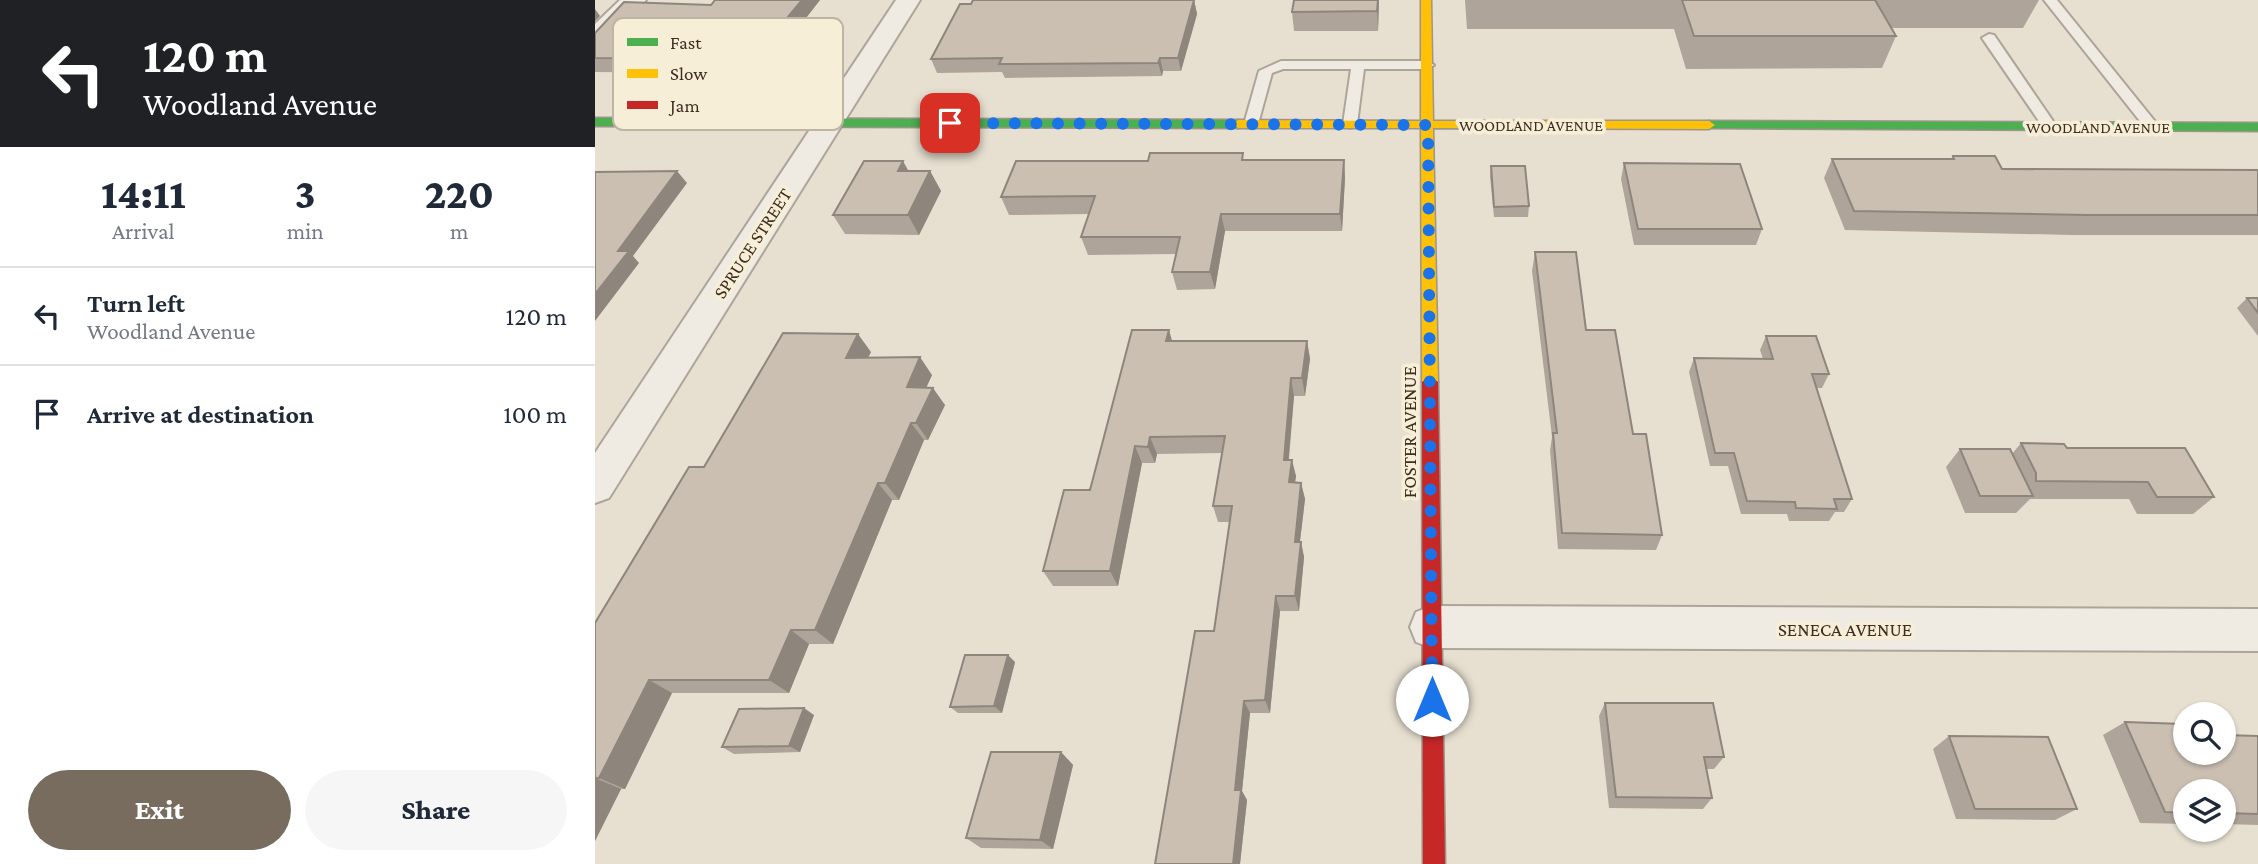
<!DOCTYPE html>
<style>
body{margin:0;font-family:"Crimson Pro",serif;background:#f6f6f7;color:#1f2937;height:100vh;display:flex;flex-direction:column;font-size:26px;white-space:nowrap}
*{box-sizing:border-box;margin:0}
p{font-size:23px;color:#747a83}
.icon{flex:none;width:38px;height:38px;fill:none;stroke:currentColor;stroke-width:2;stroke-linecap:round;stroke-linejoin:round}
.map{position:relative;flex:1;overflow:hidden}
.side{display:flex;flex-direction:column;background:#fff;width:595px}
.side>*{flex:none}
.top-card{background:#202124;color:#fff;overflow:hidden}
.fabs{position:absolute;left:1578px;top:702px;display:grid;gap:14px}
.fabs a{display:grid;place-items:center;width:63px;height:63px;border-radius:50%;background:#fff;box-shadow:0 2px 5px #0004;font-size:35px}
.pin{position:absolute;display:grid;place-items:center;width:60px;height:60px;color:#fff;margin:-30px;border-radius:14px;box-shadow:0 4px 10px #0006}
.me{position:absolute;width:77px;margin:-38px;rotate:0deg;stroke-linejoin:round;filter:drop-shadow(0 0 5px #0008)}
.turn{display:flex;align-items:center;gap:24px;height:147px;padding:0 28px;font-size:32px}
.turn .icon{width:91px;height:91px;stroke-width:2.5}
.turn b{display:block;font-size:49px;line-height:60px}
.eta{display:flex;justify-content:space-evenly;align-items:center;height:119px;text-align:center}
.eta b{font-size:42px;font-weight:800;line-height:49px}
.cta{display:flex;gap:14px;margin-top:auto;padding:14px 28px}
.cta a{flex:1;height:80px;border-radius:42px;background:#786c5e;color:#fff;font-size:28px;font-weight:800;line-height:80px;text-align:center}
.cta a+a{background:#f6f6f7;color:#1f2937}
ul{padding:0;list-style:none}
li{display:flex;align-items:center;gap:21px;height:98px;padding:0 28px;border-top:2px solid #e0e1e3}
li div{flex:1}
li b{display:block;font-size:26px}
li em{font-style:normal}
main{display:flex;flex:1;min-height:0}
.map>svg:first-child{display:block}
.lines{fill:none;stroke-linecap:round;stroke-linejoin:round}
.lane-casing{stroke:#ada599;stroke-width:4}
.street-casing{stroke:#ada599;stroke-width:4}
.fast-casing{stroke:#9c958a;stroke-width:3}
.slow-casing{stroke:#9c958a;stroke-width:3}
.jam-casing{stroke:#9c958a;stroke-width:3}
.lane{fill:#efebe3;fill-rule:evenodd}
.street{fill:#efebe3;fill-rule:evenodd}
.fast{fill:#4caf50;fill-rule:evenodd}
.slow{fill:#ffc107;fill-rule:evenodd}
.jam{fill:#c62828;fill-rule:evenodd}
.wall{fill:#afa499}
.shaded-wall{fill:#8e867d}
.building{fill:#cbbfb2;stroke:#8e867d;stroke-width:2}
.route{stroke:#1a73e8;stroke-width:12;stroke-dasharray:0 21.6}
.labels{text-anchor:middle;stroke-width:7;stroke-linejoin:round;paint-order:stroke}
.far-street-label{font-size:16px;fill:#3d2e20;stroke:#f7eed8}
.street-label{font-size:19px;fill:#3d2e20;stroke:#f7eed8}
.key{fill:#f7eed8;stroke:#bfb4a1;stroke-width:2}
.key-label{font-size:19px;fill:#3d2e20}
</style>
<main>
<section class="side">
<div class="top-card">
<div class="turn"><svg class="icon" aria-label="left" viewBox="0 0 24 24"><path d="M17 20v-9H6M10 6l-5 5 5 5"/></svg><div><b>120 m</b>Woodland Avenue</div></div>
</div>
<div class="eta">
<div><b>14:11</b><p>Arrival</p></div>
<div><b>3</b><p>min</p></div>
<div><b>220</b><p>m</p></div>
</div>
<ul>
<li><svg class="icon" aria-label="left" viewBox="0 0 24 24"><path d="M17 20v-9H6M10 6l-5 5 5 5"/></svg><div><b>Turn left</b><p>Woodland Avenue</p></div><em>120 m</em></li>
<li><svg class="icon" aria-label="arrive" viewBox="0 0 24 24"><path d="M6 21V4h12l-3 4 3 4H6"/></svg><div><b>Arrive at destination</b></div><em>100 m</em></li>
</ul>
<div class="cta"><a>Exit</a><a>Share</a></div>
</section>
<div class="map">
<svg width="1663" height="864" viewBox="0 0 1663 864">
<rect width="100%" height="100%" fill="#e7e0d1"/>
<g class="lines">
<defs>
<g id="lane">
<path d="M 1449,0 L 1462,0 L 1562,124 L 1564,127 L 1562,130 L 1552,130 Z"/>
<path d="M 1394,34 L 1399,35 L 1462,127 L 1460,130 L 1455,131 L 1448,127 L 1387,38 Z"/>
<path d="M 686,61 L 832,61 L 839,65 L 832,69 L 769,69 L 762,124 L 755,128 L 748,124 L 756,69 L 688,69 L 677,73 L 663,124 L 656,128 L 651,127 L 649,124 L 664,71 Z"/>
</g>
<g id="street">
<path d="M 25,0 L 51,0 L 9,45 L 0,47 L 0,24 Z"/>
<path d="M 301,0 L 325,0 L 14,498 L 0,503 L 0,453 Z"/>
<path d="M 837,606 L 1663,609 L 1663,651 L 837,648 L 821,642 L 815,627 L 821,612 Z"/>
</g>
<g id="fast">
<path d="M 0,118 L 643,120 L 649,124 L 643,128 L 0,126 Z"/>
<path d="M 1114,121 L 1663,123 L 1663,131 L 1110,128 L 1110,122 Z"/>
</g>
<path id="slow" d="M 826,0 L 836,0 L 838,121 L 1114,121 L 1120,125 L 1114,129 L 838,128 L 843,382 L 835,388 L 827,382 L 826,128 L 643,128 L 637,124 L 643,120 L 826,121 Z"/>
<path id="jam" d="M 835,376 L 843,382 L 850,864 L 828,864 L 827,382 Z"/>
</defs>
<!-- lane casing -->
<use href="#lane" class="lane-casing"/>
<!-- street casing -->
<use href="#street" class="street-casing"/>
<!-- fast casing -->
<use href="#fast" class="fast-casing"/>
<!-- slow casing -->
<use href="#slow" class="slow-casing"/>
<!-- jam casing -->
<use href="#jam" class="jam-casing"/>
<!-- lane -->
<use href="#lane" class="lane"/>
<!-- street -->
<use href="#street" class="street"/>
<!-- fast -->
<use href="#fast" class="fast"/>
<!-- slow -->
<use href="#slow" class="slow"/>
<!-- jam -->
<use href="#jam" class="jam"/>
</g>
<!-- wall -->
<g class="wall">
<path d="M 120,0 L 225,0 L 211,18 L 220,32 L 190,74 L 0,72 L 0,33 L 116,5 Z"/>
<path d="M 599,0 L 602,14 L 586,71 L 568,71 L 567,76 L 410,78 L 407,72 L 342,73 L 336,59 Z"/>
<path d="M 699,0 L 784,0 L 783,31 L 699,31 L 697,12 Z"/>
<path d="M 870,0 L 1444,0 L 1428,28 L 1297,28 L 1301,36 L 1287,68 L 1091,69 L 1079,29 L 872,29 Z"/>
<path d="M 1358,156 L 1407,169 L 1663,170 L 1663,235 L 1478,235 L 1250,230 L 1229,178 L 1237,159 L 1356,159 Z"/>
<path d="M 649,160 L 749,160 L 750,178 L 747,231 L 630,231 L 620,289 L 582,290 L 577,272 L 581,254 L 493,255 L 486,237 L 494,214 L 414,215 L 406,197 Z"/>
<path d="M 1029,163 L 1167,229 L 1161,245 L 1039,245 L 1026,179 Z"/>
<path d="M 896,166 L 934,206 L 933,217 L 899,217 L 895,176 Z"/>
<path d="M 314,171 L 335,171 L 346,191 L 324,235 L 250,234 L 238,215 Z"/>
<path d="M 940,252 L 991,330 L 1038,434 L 1067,535 L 1061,550 L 963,549 L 955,450 L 957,437 L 937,271 Z"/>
<path d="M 1652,298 L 1663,298 L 1663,336 L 1642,308 Z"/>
<path d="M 1171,336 L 1234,374 L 1227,388 L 1221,388 L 1257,499 L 1249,512 L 1240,512 L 1234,521 L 1194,521 L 1192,514 L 1146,514 L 1133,466 L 1115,466 L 1094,372 L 1099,358 L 1168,359 L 1165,350 Z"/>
<path d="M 577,341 L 712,341 L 715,359 L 710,396 L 699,396 L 694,460 L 701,476 L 700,482 L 706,483 L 710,499 L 705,542 L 706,542 L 709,557 L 704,611 L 685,611 L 675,713 L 655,713 L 647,791 L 652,800 L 645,864 L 560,864 L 619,631 L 635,522 L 623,522 L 618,506 L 627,453 L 562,454 L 560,463 L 547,463 L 523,586 L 458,586 L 448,571 Z"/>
<path d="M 276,352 L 273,358 L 337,375 L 331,387 L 350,405 L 333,440 L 329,440 L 304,500 L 297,500 L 238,644 L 214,644 L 194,693 L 77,693 L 30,789 L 26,789 L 0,841 L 0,623 L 109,467 Z"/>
<path d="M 1426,443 L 1472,448 L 1619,497 L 1598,514 L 1542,514 L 1534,499 L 1435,499 L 1421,513 L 1370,513 L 1351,467 L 1365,449 L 1417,454 Z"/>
<path d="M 420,662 L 407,713 L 363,713 L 355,707 Z"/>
<path d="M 1010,703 L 1129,757 L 1119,769 L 1112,769 L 1117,798 L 1108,809 L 1014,808 L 1004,716 Z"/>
<path d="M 219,715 L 205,752 L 139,754 L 127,747 Z"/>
<path d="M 1530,722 L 1591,752 L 1663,736 L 1663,825 L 1629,824 L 1629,791 L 1591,791 L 1591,824 L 1545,823 L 1508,735 Z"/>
<path d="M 1354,736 L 1482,809 L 1460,820 L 1361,819 L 1338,749 Z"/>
<path d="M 466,752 L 478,765 L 458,849 L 386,848 L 371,838 Z"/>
</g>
<!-- shaded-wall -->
<g class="shaded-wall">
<path d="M 207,0 L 225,0 L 200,32 L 192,18 Z"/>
<path d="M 599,0 L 602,14 L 586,71 L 583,58 Z"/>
<path d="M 783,0 L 784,0 L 783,31 L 782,11 Z"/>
<path d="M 0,9 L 5,16 L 0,21 Z"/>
<path d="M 213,18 L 220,32 L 190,74 L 181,59 Z"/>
<path d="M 565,58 L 568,71 L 567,76 L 563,63 Z"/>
<path d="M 749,160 L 750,178 L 747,231 L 745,214 Z"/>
<path d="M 308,161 L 319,181 L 303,171 Z"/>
<path d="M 82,171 L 92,183 L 38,256 L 44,263 L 0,321 L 0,294 L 23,251 Z"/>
<path d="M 335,171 L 346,191 L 324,235 L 313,215 Z"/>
<path d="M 626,214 L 630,231 L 620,289 L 615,272 Z"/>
<path d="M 574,330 L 579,348 L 571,341 Z"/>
<path d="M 263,334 L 276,352 L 264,375 L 251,358 Z"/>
<path d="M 712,341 L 715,359 L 710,396 L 707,378 Z"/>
<path d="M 325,357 L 337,375 L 324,404 L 312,387 Z"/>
<path d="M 696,378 L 699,396 L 692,476 L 689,460 Z"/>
<path d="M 338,388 L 350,405 L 333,440 L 321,423 Z"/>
<path d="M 316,423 L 329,440 L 304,500 L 290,483 Z"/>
<path d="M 555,437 L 562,454 L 560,463 L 553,447 Z"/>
<path d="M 540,446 L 547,463 L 523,586 L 515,571 Z"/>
<path d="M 697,460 L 701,476 L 698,498 L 694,482 Z"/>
<path d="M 283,483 L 297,500 L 238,644 L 220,630 Z"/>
<path d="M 706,483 L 710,499 L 703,557 L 700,542 Z"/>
<path d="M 706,542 L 709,557 L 704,611 L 700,596 Z"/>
<path d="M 681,596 L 685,611 L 675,713 L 670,700 Z"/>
<path d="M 196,630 L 214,644 L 194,693 L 174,680 Z"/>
<path d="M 413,655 L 420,662 L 407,713 L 399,706 Z"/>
<path d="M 54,680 L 77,693 L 30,789 L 4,778 Z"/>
<path d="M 649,701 L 655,713 L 647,791 L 652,800 L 645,864 L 638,864 L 640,790 Z"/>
<path d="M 209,708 L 219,715 L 205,752 L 194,746 Z"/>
<path d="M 466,752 L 478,765 L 458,849 L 445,840 Z"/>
<path d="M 0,778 L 26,789 L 0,841 Z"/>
</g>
<!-- building -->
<g class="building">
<path d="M 120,0 L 207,0 L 192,18 L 213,18 L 181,59 L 0,58 L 0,33 L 29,2 L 116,5 Z"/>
<path d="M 378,0 L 599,0 L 583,58 L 565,58 L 563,63 L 404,64 L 407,58 L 336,59 L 365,4 L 376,4 Z"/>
<path d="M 699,0 L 783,0 L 782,11 L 697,12 Z"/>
<path d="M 1087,0 L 1280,0 L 1301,36 L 1099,36 Z"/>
<path d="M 555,153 L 648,153 L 647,160 L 749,160 L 745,214 L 626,214 L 615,272 L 577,272 L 585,237 L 486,237 L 500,196 L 406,197 L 421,161 L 553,161 Z"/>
<path d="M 1358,156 L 1400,156 L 1407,169 L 1663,170 L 1663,215 L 1492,215 L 1259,211 L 1237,159 L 1359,159 Z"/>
<path d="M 269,161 L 308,161 L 303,171 L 335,171 L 313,215 L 238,215 Z"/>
<path d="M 1029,163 L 1145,164 L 1167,229 L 1043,229 Z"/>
<path d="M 896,166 L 930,166 L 934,206 L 899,207 Z"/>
<path d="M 82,171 L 23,251 L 34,251 L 0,294 L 0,172 Z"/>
<path d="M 940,252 L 981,252 L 991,330 L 1020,330 L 1038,434 L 1051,434 L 1067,535 L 967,533 L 958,433 L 962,433 Z"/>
<path d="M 1652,298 L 1663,298 L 1663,313 Z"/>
<path d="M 537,330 L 574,330 L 571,341 L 712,341 L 707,378 L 696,378 L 689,460 L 697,460 L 694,482 L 706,483 L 700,542 L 706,542 L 700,596 L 681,596 L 670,700 L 649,701 L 640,790 L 646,790 L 638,864 L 560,864 L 600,631 L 619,631 L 637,506 L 618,506 L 630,436 L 555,437 L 553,447 L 540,446 L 515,571 L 448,571 L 469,490 L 495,490 Z"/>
<path d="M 188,333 L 263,334 L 251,358 L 325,357 L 312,387 L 338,388 L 321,423 L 316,423 L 290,483 L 283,483 L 220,630 L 196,630 L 174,680 L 54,680 L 4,778 L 0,778 L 0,623 L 94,467 L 109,467 Z"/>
<path d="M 1171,336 L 1221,336 L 1234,374 L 1217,374 L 1257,499 L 1239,499 L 1242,509 L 1201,508 L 1200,502 L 1152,501 L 1139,453 L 1120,453 L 1099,358 L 1178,359 Z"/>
<path d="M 1426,443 L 1469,444 L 1472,448 L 1590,448 L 1619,497 L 1562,497 L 1553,482 L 1441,481 L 1441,473 Z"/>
<path d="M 1365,449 L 1415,449 L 1438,496 L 1385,496 Z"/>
<path d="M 370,655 L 413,655 L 399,706 L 355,707 Z"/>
<path d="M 1010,703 L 1118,703 L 1129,757 L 1109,757 L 1117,798 L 1021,797 Z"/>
<path d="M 209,708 L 194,746 L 127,747 L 144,709 Z"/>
<path d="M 1530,722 L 1588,724 L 1591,730 L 1591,752 L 1629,752 L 1629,735 L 1663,736 L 1663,814 L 1629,813 L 1629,791 L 1591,791 L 1591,813 L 1570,812 Z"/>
<path d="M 1354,736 L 1453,737 L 1482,809 L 1380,809 Z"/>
<path d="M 396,752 L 466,752 L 445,840 L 371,838 Z"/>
</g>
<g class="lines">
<!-- route -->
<path class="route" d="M 355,123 L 833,125 L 837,700"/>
</g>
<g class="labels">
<!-- far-street labels -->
<g class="far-street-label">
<text x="936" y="131">WOODLAND AVENUE</text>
<text x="1503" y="133">WOODLAND AVENUE</text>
</g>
<!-- street labels -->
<g class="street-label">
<text transform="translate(157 243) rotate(-57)" y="7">SPRUCE STREET</text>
<text transform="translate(814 432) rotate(-90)" y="7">FOSTER AVENUE</text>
<text x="1250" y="636">SENECA AVENUE</text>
</g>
</g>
<!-- legend -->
<rect x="18" y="18" width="230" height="112" rx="10" class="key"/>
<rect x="32" y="38" width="31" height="8" fill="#4caf50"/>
<rect x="32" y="69" width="31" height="9" fill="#ffc107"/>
<rect x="32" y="101" width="31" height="8" fill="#c62828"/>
<g class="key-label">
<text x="75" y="49">Fast</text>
<text x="75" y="80">Slow</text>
<text x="75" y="112">Jam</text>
</g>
</svg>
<div class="fabs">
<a><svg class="icon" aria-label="search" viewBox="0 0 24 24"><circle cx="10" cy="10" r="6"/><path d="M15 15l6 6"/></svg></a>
<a><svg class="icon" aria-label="layers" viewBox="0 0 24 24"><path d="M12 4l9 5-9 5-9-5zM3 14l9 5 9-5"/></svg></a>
</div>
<div class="pin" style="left:355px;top:123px;background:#d93025"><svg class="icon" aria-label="arrive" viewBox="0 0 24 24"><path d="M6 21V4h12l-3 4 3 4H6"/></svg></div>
<svg class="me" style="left:837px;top:700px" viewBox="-20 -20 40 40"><circle r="19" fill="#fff"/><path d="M0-13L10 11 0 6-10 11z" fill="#1a73e8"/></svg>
</div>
</main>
